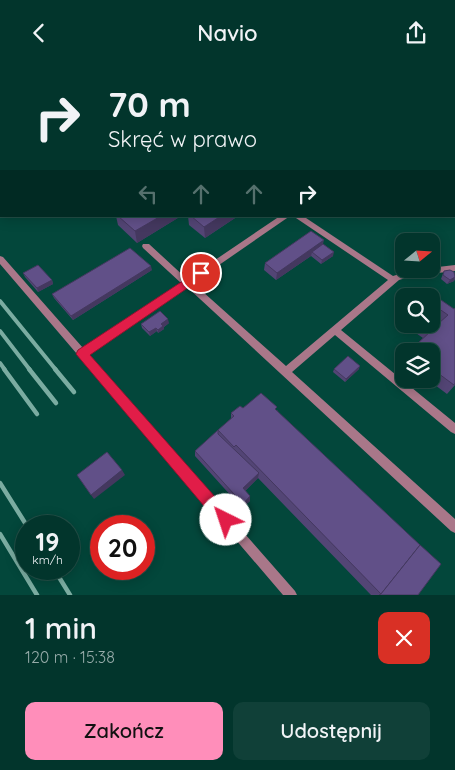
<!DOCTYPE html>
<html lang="pl">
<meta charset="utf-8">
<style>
body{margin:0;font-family:Quicksand,sans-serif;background:#104038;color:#f1f3f6;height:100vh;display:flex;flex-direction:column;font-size:19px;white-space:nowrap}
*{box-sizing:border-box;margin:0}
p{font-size:16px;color:#96aba9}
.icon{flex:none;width:28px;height:28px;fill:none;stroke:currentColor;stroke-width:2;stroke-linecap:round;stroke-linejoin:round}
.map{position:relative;height:530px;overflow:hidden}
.side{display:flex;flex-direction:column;background:#02352c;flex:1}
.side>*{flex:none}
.banner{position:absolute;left:0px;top:0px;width:455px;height:152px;box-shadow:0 2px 12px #0003,0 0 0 1px #235048;background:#02352c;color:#f1f3f6;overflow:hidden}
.needle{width:32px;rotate:72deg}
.controls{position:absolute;left:395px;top:168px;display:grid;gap:10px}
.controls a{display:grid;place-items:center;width:45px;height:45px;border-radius:10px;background:#02352c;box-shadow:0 2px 12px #0003,0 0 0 1px #235048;font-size:25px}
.speed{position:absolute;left:15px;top:450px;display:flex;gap:10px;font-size:25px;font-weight:700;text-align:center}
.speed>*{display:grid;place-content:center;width:65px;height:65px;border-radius:50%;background:#02352c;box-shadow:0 2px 12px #0003,0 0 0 1px #235048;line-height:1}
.speed small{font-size:12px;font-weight:400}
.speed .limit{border:8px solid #d22;background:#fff;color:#111}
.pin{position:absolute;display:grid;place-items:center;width:42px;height:42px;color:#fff;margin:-21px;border:2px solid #fff;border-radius:50%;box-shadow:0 1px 5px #0007}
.me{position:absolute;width:55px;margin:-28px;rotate:319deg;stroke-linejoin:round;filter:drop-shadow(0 0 4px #0008)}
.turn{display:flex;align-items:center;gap:18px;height:105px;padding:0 25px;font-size:22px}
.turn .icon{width:65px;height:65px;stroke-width:2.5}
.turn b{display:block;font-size:35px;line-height:42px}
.lanes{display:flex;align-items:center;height:48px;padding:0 25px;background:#0003;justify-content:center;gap:25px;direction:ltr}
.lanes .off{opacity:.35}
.round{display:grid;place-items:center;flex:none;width:52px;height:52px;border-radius:10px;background:#104038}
.headline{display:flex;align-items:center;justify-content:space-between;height:85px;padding:0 25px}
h1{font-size:30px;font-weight:600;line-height:38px}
.action{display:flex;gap:10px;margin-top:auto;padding:10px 25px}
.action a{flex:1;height:58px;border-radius:10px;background:#ff8eba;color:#111;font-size:20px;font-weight:600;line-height:58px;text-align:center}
.action a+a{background:#104038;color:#f1f3f6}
header{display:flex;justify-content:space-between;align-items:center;height:65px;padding:0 25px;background:#02352c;font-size:22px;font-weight:600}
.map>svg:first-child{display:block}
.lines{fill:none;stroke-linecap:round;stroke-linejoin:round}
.service{fill:#a97789;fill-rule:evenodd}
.rail-far2{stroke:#7baca1;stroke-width:2.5}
.rail-far1{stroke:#7baca1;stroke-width:4}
.rail{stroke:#7baca1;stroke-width:4.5}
.wall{fill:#534575}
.shaded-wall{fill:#44385f}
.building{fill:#615088;stroke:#44385f}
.route{fill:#e11d48;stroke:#92132f}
</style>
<header><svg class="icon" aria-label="back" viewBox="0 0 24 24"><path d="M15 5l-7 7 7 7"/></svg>Navio<svg class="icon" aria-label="share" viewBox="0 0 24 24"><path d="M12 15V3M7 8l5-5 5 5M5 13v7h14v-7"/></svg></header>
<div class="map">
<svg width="455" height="530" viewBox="0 0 455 530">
<rect width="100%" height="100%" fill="#03473b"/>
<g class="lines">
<!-- service -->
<g class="service">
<path d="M 215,0 L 222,0 L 223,1 L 216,1 Z"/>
<path d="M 379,0 L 386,0 L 387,1 L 380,1 Z"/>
<rect x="454" y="33" width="1" height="4"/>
<rect x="454" y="67" width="1" height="5"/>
<rect x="454" y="104" width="1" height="5"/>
<path d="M 280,151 L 290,151 L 193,218 L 286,301 L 388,215 L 293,151 L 303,151 L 393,211 L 412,205 L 455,200 L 455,206 L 412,211 L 399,215 L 341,265 L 455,358 L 455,369 L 451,367 L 335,270 L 292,307 L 455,454 L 455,468 L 451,466 L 187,222 L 88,290 L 295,526 L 297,530 L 283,530 L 0,199 L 0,191 L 3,192 L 83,283 L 181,218 L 143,183 L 142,181 L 143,179 L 149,179 L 187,214 Z"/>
</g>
<!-- rail-far2 -->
<g class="rail-far2">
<path d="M 267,0 L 269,1"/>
<path d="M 280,0 L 282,1"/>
</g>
<!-- rail-far1 -->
<g class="rail-far1">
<path d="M 0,236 L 56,305"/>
<path d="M 0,266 L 30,305"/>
<path d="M 0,298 L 5,305"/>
</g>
<!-- rail -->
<g class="rail">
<path d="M 4,304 L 37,349"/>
<path d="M 29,304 L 56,338"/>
<path d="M 55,304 L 74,327"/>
<path d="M 0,418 L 27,461"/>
<path d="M 0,469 L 37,530"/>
<path d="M 54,504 L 70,530"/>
</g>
</g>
<!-- wall -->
<g class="wall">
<path d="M 87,0 L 115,0 L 112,1 L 88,1 Z"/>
<path d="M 116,151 L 181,151 L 137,178 L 118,160 Z"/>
<path d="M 188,151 L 238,151 L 205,173 L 189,160 Z"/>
<path d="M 323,179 L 333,191 L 321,199 L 311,191 L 276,215 L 264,205 L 265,198 Z"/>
<path d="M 152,205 L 73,255 L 54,233 L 52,229 Z"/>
<path d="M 444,206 L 455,209 L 455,214 L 454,216 L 447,219 L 441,214 Z"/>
<path d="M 23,208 L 52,215 L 53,219 L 38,227 L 25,212 Z"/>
<path d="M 435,241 L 454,244 L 455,243 L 455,320 L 447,329 L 427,314 L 431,314 L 431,286 L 412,286 L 416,280 L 423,273 L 413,266 L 417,259 L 431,259 L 431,247 Z"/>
<path d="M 169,258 L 164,262 L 164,264 L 158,268 L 157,266 L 150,271 L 142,263 L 141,259 Z"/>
<path d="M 334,304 L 359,304 L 345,317 L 333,307 Z"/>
<path d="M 243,343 L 277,345 L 418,530 L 371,530 L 258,413 L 245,426 L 250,431 L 250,436 L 242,443 L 195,391 L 195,386 L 231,354 L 231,348 Z"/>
</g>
<!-- shaded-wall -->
<g class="shaded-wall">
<path d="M 94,0 L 115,0 L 112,1 L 95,1 Z"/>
<path d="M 161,151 L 181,151 L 137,178 L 135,166 Z"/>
<path d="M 221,151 L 238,151 L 205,173 L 204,162 Z"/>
<path d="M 324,175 L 322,183 L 312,187 L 311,191 L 276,215 L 277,208 Z"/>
<path d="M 334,187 L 333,191 L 321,199 L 322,195 Z"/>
<path d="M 151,201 L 152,205 L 73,255 L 71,251 Z"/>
<path d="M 455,212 L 454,216 L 447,219 L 450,215 Z"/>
<path d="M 52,215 L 53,219 L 38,227 L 37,223 Z"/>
<path d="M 168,254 L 169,258 L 164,262 L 164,264 L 158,268 L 158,265 L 161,259 Z"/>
<path d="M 156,263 L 157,266 L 150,271 L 149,267 Z"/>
<path d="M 360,301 L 359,304 L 345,317 L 346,314 Z"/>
<path d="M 122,405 L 125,410 L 94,434 L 91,430 Z"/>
<path d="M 259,408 L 258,413 L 243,428 L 243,423 Z"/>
<path d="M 250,431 L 250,436 L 242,443 L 243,439 Z"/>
</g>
<!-- building -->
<g class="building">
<path d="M 119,0 L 163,0 L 160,1 L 116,1 Z"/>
<path d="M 163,0 L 218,0 L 220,1 L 160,1 Z"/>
<path d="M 118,151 L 161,151 L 135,166 Z"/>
<path d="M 191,151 L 221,151 L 204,162 Z"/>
<path d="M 311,166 L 324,175 L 277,208 L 265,198 Z"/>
<path d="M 323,179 L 334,187 L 322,195 L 312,187 Z"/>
<path d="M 130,183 L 151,201 L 71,251 L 52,229 Z"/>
<path d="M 38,200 L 52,215 L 37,223 L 23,208 Z"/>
<path d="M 450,205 L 454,207 L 455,212 L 450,215 L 443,210 L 444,206 Z"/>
<path d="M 441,235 L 454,244 L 455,243 L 455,318 L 454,320 L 431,303 L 431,286 L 424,286 L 416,280 L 432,265 L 423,259 L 431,259 L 431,253 L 439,258 L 448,250 L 435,241 Z"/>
<path d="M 160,246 L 168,254 L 161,259 L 163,261 L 158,265 L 156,263 L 149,267 L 141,259 Z"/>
<path d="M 348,291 L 360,301 L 346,314 L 334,304 Z"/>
<path d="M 261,328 L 277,342 L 275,344 L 420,480 L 381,529 L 236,380 L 234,382 L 218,365 L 234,351 L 231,348 L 240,341 L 243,343 Z"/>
<path d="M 218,365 L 218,369 L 259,408 L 243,423 L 250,431 L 243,439 L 195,386 Z"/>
<path d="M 107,387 L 122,405 L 91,430 L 77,410 Z"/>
<path d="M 419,479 L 441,499 L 418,530 L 379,530 L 381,529 L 420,480 Z"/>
</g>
<!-- route -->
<path class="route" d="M 201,204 L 206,208 L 205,211 L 90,290 L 231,450 L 233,455 L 231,460 L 226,462 L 220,460 L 76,289 L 78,285 Z"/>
</svg>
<div class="controls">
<a><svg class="needle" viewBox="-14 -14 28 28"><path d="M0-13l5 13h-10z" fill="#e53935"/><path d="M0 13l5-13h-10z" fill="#96aba9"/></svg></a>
<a><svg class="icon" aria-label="search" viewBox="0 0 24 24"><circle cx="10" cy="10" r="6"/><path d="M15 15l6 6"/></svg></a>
<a><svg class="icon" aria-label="layers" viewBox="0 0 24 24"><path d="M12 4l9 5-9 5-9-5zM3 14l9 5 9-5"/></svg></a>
</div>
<div class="speed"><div>19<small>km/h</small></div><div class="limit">20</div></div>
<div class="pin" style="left:201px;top:208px;background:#d93025"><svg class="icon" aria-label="arrive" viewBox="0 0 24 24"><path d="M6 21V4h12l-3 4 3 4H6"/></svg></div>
<svg class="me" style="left:226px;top:455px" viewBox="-20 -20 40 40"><circle r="19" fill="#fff"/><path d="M0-13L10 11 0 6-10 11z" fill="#e11d48"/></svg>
<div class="banner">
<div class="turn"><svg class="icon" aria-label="right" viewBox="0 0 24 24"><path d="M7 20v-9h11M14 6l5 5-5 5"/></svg><div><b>70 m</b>Skręć w prawo</div></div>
<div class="lanes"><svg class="icon off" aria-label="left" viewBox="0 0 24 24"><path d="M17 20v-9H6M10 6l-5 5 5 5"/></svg><svg class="icon off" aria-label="ahead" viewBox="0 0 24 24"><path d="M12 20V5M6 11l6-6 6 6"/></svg><svg class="icon off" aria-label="ahead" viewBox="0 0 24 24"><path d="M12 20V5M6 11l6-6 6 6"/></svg><svg class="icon" aria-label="right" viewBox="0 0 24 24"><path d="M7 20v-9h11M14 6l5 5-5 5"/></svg></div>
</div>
</div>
<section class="side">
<div class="headline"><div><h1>1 min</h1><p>120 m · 15:38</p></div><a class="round" style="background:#d93025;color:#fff"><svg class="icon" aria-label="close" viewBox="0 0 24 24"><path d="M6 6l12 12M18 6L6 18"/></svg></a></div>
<div class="action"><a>Zakończ</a><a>Udostępnij</a></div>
</section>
